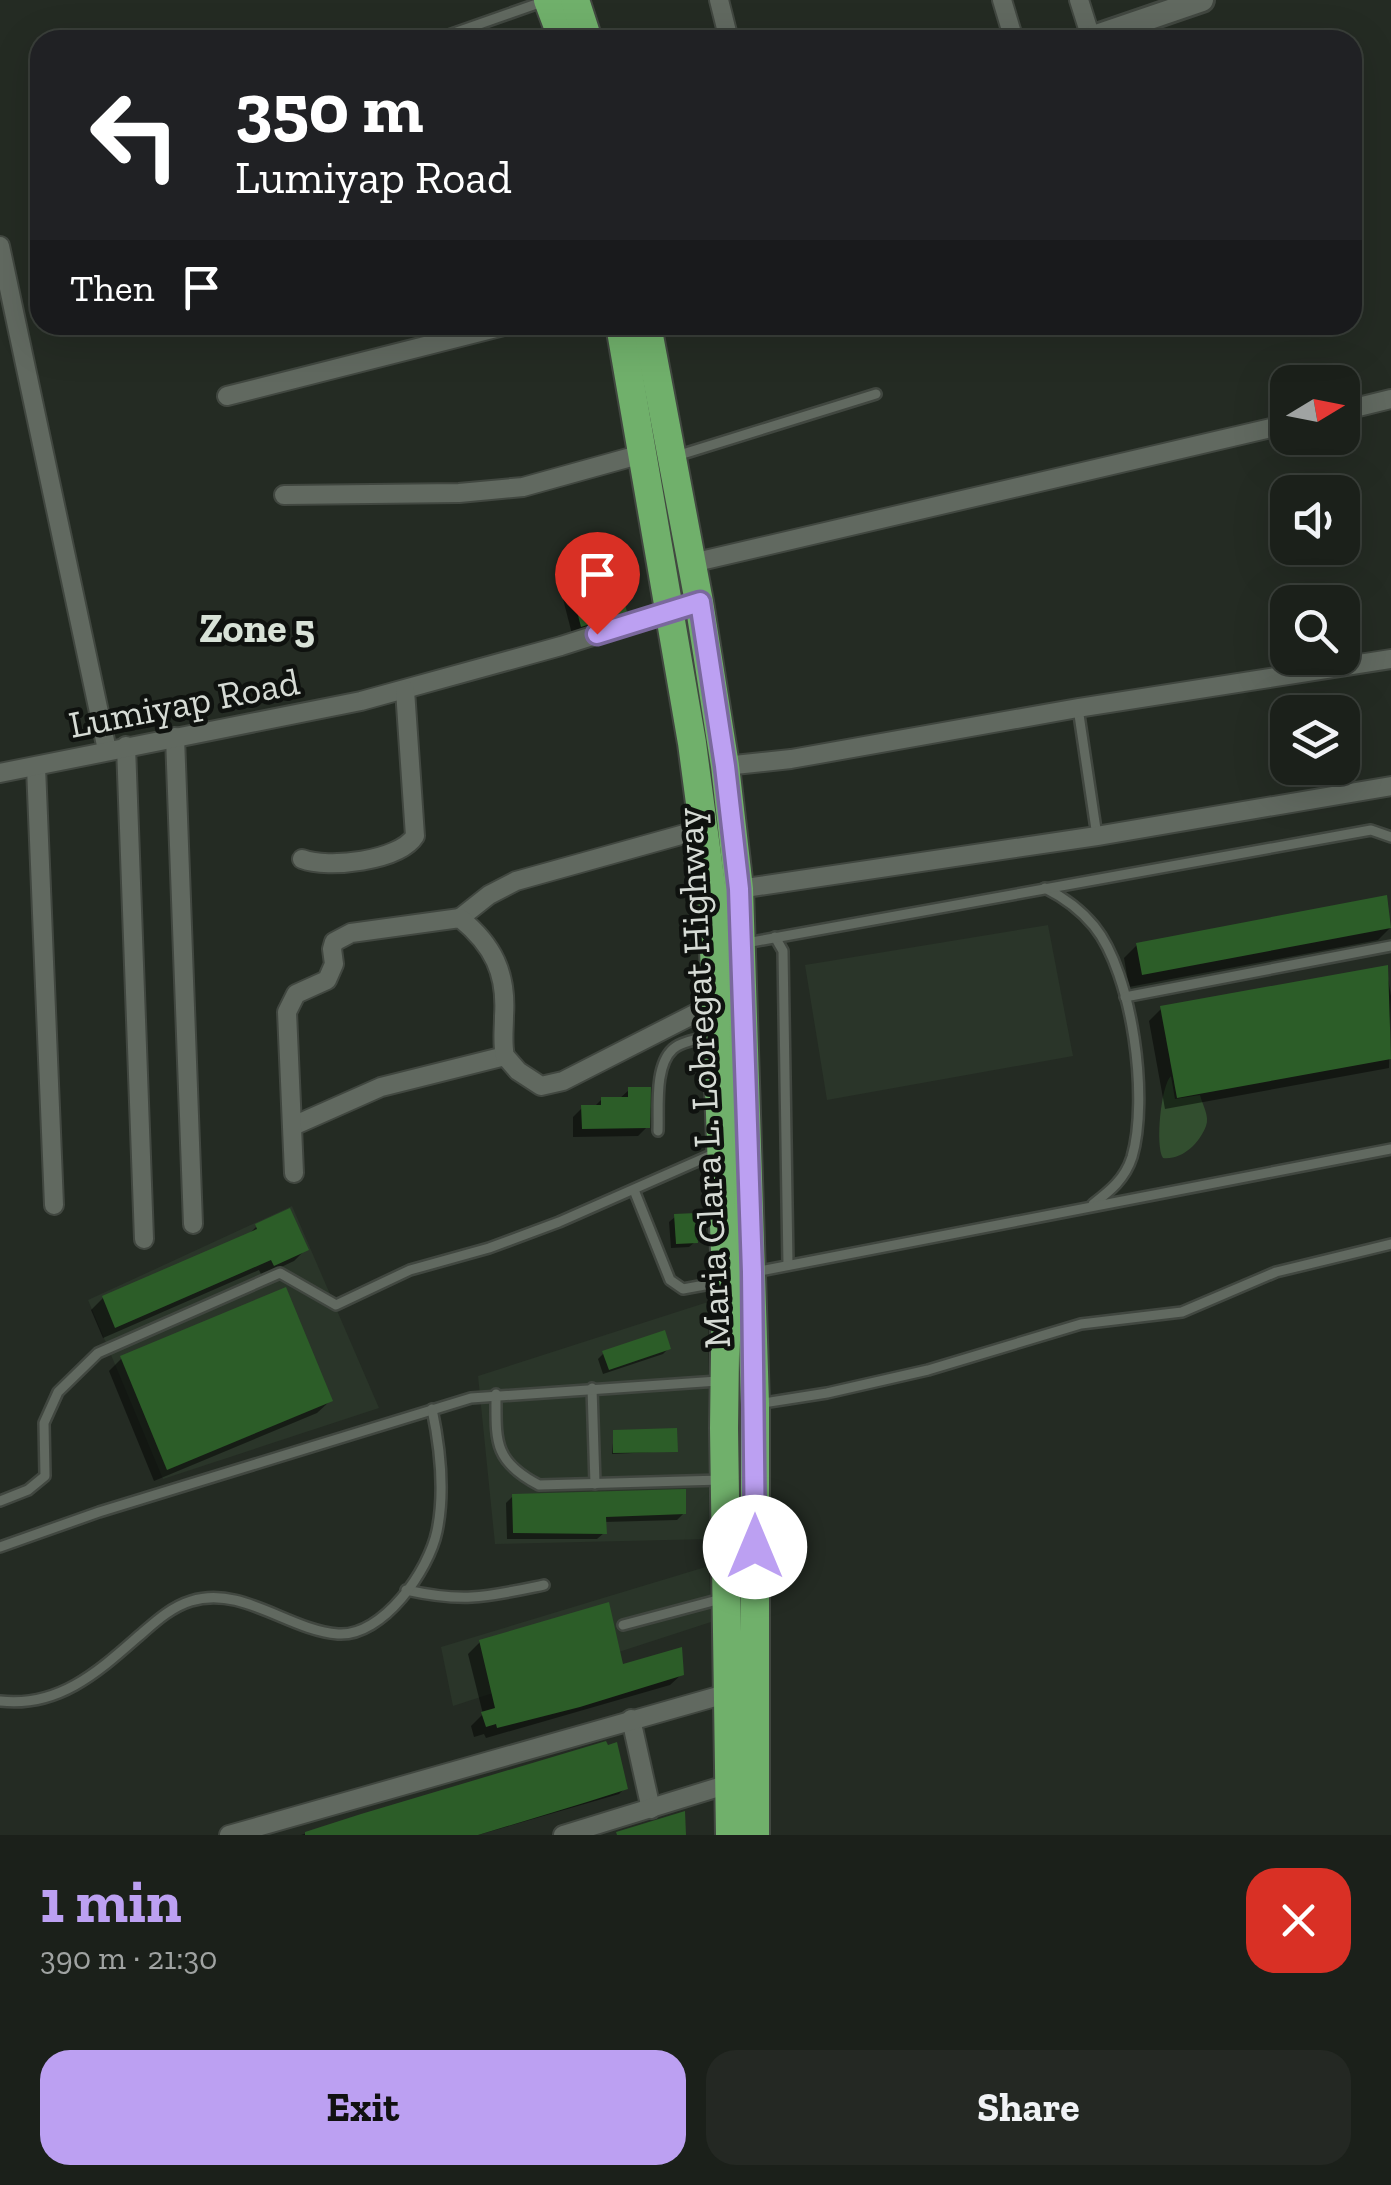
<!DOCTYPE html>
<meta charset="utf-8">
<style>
body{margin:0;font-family:"Zilla Slab",serif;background:#242823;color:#f1f3f6;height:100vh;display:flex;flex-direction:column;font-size:38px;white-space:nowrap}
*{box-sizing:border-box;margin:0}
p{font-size:32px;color:#a0a3a2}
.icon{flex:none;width:55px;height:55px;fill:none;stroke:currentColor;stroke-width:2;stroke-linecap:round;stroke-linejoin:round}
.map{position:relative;height:1835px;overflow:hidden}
.side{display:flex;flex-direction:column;background:#1b201a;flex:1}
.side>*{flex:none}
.hud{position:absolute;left:30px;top:30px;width:1332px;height:305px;border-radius:30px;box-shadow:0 10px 40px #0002,0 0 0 2px #393e39;background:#202124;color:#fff;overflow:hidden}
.needle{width:65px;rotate:80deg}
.controls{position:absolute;left:1270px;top:365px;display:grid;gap:20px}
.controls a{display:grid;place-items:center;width:90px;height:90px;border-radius:20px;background:#1b201a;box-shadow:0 10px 40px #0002,0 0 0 2px #393e39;font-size:50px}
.pin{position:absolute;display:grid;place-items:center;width:85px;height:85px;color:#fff;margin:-102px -42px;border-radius:50% 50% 50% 0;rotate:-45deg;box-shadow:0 0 10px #0007}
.pin .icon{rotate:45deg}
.me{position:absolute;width:110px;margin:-55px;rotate:0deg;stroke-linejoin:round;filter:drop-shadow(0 0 8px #0008)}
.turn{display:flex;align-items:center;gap:35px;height:210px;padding:0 40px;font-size:45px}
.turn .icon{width:130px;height:130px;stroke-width:2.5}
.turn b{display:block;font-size:70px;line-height:85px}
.then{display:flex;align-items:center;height:95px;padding:0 40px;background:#0003;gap:20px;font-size:38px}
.round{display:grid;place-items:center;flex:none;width:105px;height:105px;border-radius:30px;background:#242823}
.summary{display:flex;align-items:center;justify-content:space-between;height:170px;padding:0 40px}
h1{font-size:60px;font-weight:700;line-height:75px;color:#bca0f2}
.action{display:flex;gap:20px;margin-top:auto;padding:20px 40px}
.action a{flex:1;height:115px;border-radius:30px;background:#bca0f2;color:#111;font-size:40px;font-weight:700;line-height:115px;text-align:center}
.action a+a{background:#242823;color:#f1f3f6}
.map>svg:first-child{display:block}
.built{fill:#2a3529}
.green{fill:#324e2f}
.shadow{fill:#0007}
.building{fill:#2c5d28}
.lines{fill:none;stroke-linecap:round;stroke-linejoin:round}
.service-casing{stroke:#414740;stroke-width:14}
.minor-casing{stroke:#414740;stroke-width:22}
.tertiary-casing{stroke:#414740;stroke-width:28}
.trunk-casing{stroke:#414740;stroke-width:32}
.service{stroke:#616960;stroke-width:9}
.minor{stroke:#616960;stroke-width:18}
.tertiary{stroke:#616960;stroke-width:22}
.trunk{stroke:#70b06b;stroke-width:28}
.route-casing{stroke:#7a689d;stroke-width:25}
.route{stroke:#bca0f2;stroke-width:18}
.labels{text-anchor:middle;stroke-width:9;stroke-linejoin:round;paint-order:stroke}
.street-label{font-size:38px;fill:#d6dbd5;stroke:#0f120f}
.neighbourhood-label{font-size:40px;font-weight:bold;fill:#d8e2d7;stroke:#0f120f}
</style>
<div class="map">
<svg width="1391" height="1835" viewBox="0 0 1391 1835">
<rect width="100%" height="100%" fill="#242b23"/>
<!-- built -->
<g class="built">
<path d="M 1048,925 L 1073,1056 L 827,1100 L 805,965 Z"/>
<path d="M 292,1206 L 379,1408 L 163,1479 L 88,1300 Z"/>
<path d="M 708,1302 L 709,1539 L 495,1544 L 478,1376 Z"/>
<path d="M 709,1566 L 711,1622 L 453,1706 L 441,1647 Z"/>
</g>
<!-- green -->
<path class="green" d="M 1171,1076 L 1175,1099 L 1200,1095 C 1202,1104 1210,1116 1206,1126 C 1199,1144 1182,1160 1163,1158 C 1155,1146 1161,1085 1171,1076 Z"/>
<!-- shadow -->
<g class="shadow">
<path d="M 571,585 L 624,611 L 615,620 L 572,634 L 562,595 Z"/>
<path d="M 1391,927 L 1378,940 L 1129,987 L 1124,958 L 1137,945 Z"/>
<path d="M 1386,968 L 1391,996 L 1389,1068 L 1165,1109 L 1149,1021 L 1162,1008 Z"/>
<path d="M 629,1090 L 647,1127 L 638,1136 L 573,1137 L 573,1117 L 582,1108 L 594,1107 L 602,1099 L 619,1099 Z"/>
<path d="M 675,1217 L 695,1242 L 689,1247 L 671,1248 L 669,1222 Z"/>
<path d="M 257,1226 L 306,1249 L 294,1261 L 262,1276 L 259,1270 L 103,1338 L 91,1310 L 103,1298 L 247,1236 Z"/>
<path d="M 669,1348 L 663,1354 L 603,1374 L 598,1359 L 604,1353 Z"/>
<path d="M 122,1358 L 330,1401 L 317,1413 L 154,1481 L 109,1371 Z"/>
<path d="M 614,1432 L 675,1451 L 612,1454 Z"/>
<path d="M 513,1496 L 684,1513 L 677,1520 L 604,1522 L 604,1533 L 597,1539 L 507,1539 L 506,1503 Z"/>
<path d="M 480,1642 L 682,1674 L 670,1685 L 486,1738 L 484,1734 L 474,1737 L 471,1726 L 483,1714 L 468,1654 Z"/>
<path d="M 566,1755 L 625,1788 L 619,1794 L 478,1835 L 301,1835 Z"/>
</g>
<!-- building -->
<g class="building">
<path d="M 617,571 L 627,612 L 581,627 L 570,583 Z"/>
<path d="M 1387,895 L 1391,928 L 1142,975 L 1136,943 Z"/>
<path d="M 1388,965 L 1391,1059 L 1177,1098 L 1160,1006 Z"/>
<path d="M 628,1087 L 651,1087 L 650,1128 L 582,1129 L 581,1105 L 601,1105 L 601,1097 L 628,1097 Z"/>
<path d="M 290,1208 L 309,1250 L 274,1266 L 271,1260 L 115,1328 L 102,1296 L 257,1229 L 255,1224 Z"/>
<path d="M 696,1213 L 698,1243 L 676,1244 L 674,1214 Z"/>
<path d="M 286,1287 L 333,1401 L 167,1470 L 120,1356 Z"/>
<path d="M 665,1330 L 671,1349 L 609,1370 L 602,1351 Z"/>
<path d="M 677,1428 L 678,1452 L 613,1453 L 613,1430 Z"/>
<path d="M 686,1489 L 686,1514 L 606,1517 L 607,1534 L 513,1533 L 512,1494 Z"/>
<path d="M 609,1602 L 623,1664 L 682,1647 L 684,1675 L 580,1707 L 497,1728 L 496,1724 L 486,1727 L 481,1712 L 495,1708 L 479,1640 Z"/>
<path d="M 606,1741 L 608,1745 L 617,1742 L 628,1789 L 587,1802 L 478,1835 L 305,1835 L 305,1832 L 361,1814 Z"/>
<path d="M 685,1811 L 686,1835 L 617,1835 L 616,1832 Z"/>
</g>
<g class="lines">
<defs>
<g id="service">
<path d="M 434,40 L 545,1"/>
<path d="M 673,457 L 876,394"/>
<path d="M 1078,708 L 1097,836"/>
<path d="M 1045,888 C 1065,898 1080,909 1094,926 C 1133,974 1149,1099 1132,1157 C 1125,1179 1110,1191 1093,1204"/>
<path d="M 775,937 L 783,951 L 788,1265"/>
<path d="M 746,943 L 1371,830 L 1391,837"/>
<path d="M 1125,997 L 1391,946"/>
<path d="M 658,1131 C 659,1108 654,1066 673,1049 C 682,1041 700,1039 712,1036"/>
<path d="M 634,1190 L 670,1280 L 683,1289 L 721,1282"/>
<path d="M 755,1272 L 1391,1149"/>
<path d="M 592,1388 L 595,1484"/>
<path d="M 496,1394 C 496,1441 493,1461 539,1485 L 722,1480"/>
<path d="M 757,1404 L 827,1393 L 928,1370 L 1081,1324 L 1182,1312 L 1276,1272 L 1391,1244"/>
<path d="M 0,1501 L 28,1490 L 45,1476 L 44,1423 L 58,1392 L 98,1353 L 280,1273 L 336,1305 L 410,1270 L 489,1248 L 559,1222 L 718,1152"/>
<path d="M 0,1547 L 99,1512 L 471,1398 L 718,1381"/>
<path d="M 406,1590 C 465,1603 486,1597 544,1585"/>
<path d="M 623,1625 L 721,1599"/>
<path d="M 0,1701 C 59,1708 99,1671 140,1635 C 155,1622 171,1607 191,1601 C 242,1585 288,1630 338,1634 C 383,1637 429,1570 437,1531 C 445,1492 440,1447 432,1409"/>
</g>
<g id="minor">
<path d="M 719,0 L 729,40"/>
<path d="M 1002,0 L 1014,40"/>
<path d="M 1079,0 L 1091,38"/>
<path d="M 0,246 L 107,750"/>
<path d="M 227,396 L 508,325"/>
<path d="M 1342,411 L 1391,399"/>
<path d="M 284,495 L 459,493 L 523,487 L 642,454"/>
<path d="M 692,563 L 1288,424"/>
<path d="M 175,737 L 193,1224"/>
<path d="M 126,746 L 144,1239"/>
<path d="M 725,766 L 791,759 L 1078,708 L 1391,659"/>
<path d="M 36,767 L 54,1205"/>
<path d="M 0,773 L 361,701 L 561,646 L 699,602"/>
<path d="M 302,859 C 328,869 399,861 415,836 L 405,690"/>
<path d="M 732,890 L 1097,836 L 1391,786"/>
<path d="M 460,918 L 489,895 L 516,881 L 706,828"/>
<path d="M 293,1126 L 381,1087 L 505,1056"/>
<path d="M 294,1173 L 287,1012 L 296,994 L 327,980 L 334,964 L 332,949 L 334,942 L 351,933 L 460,918 C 493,945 507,973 504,1016 C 504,1030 502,1043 505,1056 L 518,1071 L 541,1086 L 563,1081 L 716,1003"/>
<path d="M 631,1719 L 651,1809"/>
<path d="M 229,1835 L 729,1693"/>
<path d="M 563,1835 L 729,1784"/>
</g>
<path id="tertiary" d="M 1085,40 L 1202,0"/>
<g id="trunk">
<path d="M 548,0 L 563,40"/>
<path d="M 575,0 L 588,40"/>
<path d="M 620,325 L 692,743 L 712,893 L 726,1280 L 724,1428 L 730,1835"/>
<path d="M 647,325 L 699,602 L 725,766 L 739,889 L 755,1404 L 755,1835"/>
</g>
</defs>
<!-- service casing -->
<use href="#service" class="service-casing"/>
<!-- minor casing -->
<use href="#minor" class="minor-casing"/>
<!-- tertiary casing -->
<use href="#tertiary" class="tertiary-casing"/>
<!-- trunk casing -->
<use href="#trunk" class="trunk-casing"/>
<!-- service -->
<use href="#service" class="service"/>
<!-- minor -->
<use href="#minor" class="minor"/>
<!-- tertiary -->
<use href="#tertiary" class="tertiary"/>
<!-- trunk -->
<use href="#trunk" class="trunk"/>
</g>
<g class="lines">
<defs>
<path id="route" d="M 597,634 L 700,602 L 725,766 L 739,889 L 752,1272 L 755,1547"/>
</defs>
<!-- route casing -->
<use href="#route" class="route-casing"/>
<!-- route -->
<use href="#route" class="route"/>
</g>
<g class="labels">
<!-- street labels -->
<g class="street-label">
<text transform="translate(184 703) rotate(-11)" y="13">Lumiyap Road</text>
<text transform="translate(703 1078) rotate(-93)" y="13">Maria Clara L. Lobregat Highway</text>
</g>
<!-- neighbourhood labels -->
<g class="neighbourhood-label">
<text x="257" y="642">Zone 5</text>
</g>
</g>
</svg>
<div class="controls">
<a><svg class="needle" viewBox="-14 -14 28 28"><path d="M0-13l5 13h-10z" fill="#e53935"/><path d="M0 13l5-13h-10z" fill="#a0a3a2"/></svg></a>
<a><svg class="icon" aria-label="sound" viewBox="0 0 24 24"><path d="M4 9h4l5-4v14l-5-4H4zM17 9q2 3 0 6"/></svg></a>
<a><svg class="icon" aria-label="search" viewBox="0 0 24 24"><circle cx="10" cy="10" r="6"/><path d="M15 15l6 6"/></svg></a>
<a><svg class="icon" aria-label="layers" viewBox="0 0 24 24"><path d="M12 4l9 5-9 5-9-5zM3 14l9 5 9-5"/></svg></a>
</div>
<div class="pin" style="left:597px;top:634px;background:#d93025"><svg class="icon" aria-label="arrive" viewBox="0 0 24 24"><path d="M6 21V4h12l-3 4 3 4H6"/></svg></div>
<svg class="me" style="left:755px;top:1547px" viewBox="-20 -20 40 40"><circle r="19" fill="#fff"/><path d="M0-13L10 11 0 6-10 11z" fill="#bca0f2"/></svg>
<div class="hud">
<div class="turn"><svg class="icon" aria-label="left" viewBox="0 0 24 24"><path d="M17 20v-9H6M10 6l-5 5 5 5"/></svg><div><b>350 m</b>Lumiyap Road</div></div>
<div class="then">Then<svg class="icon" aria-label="arrive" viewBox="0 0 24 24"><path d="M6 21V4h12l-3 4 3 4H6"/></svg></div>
</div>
</div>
<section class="side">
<div class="summary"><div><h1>1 min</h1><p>390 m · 21:30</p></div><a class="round" style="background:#d93025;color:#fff"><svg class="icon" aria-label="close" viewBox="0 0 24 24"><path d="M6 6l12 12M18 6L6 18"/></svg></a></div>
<div class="action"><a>Exit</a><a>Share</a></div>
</section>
